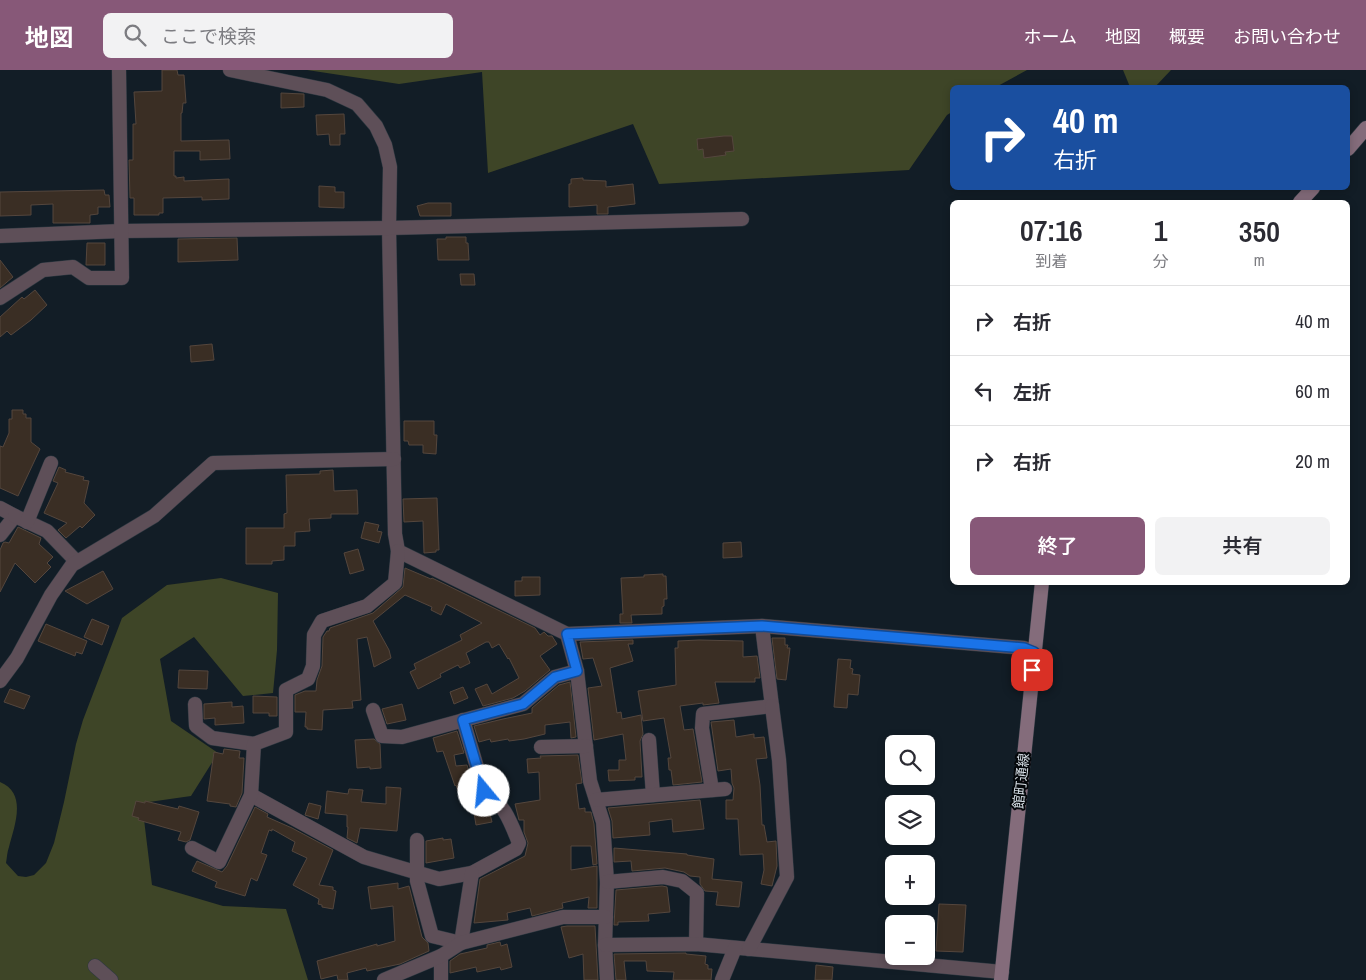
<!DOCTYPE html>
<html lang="ja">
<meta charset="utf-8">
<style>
body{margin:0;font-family:"Archivo Narrow","Noto Sans JP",sans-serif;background:#f2f2f3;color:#2b2b33;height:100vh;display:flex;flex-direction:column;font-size:19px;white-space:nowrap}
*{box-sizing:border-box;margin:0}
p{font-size:16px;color:#7c7c81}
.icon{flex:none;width:28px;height:28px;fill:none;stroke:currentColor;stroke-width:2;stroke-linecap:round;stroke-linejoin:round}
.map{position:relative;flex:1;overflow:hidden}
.panel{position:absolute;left:950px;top:130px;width:400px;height:385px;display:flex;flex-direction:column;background:#fff;border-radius:8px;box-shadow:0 2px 8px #0003}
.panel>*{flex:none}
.banner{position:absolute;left:950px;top:15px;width:400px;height:105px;border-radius:8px;box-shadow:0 2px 8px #0003;background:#1a4fa0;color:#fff;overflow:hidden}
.fabs{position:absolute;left:885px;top:665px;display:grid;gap:10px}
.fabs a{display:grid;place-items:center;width:50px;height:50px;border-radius:8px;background:#fff;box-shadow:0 2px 8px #0003;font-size:25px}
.pin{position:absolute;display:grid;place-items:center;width:42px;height:42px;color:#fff;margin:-21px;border-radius:10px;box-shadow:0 2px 8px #0006}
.me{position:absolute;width:55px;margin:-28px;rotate:343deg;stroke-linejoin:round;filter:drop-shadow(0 0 4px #0008)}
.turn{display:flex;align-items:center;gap:18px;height:105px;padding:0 20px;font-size:22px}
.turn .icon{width:65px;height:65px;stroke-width:2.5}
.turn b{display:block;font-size:35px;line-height:42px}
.eta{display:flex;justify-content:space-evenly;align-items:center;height:85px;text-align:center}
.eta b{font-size:30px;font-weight:600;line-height:35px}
.cta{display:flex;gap:10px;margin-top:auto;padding:10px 20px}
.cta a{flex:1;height:58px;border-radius:8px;background:#875878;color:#fff;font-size:20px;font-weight:600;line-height:58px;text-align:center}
.cta a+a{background:#f2f2f3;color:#2b2b33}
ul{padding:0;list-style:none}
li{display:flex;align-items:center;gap:15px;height:70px;padding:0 20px;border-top:1px solid #e1e1e2}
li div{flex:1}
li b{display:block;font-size:19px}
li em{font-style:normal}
header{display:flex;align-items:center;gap:30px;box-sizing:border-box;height:70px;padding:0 25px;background:#875878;color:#fff}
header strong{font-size:24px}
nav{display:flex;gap:28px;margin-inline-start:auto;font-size:18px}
.search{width:350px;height:45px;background:#f2f2f3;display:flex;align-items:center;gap:12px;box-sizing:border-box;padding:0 18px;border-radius:8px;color:#7c7c81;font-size:19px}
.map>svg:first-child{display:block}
.green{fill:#3e4527}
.building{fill:#3a2e24;stroke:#54463d}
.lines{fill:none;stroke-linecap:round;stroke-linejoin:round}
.minor-casing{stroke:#2d3841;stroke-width:15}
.secondary-casing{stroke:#2d3841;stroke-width:15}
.minor{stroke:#5e4f58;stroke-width:14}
.secondary{stroke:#846c7b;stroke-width:14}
.route-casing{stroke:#114b97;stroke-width:12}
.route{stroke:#1a73e8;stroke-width:9}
.labels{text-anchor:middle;stroke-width:4;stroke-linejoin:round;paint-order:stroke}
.street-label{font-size:14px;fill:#d6dee5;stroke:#04070a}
</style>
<header>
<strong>地図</strong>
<div class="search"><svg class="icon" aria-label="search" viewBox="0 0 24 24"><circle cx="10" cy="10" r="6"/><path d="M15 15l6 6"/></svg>ここで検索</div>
<nav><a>ホーム</a><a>地図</a><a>概要</a><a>お問い合わせ</a></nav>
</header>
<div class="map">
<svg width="1366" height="910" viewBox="0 0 1366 910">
<rect width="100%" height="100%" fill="#121d26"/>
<!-- green -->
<g class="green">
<path d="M 307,0 L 1027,0 L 996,17 L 952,18 L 952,42 L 947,45 L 909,100 L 659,114 L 633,54 L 488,103 L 482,2 L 399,14 Z"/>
<path d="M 1123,0 L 1171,0 L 1154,18 L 1130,17 Z"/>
<path d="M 221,508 L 278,523 L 277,580 L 273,623 L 243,626 L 194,567 L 160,589 L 171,651 L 218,683 L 191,726 L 142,733 L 152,815 L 223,836 L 286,839 L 308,910 L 0,910 L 0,712 C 28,723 14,757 9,777 C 7,782 7,788 6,793 L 18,806 L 26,807 L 34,805 L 46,793 L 54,773 L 64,732 L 76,674 L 83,650 L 122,548 L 167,515 Z"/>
</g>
<!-- building -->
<g class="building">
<path d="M 162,0 L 177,0 L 178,5 L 184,5 L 186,33 L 183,33 L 182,43 L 181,43 L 181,71 L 229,70 L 230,89 L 200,90 L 200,81 L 174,81 L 174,106 L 176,106 L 176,108 L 184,107 L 184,111 L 229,109 L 229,129 L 202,130 L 202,127 L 163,128 L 163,143 L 159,143 L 159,145 L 134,145 L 134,128 L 130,128 L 129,90 L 133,90 L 133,54 L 136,54 L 134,22 L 162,21 Z"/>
<path d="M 281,23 L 304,24 L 304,37 L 281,38 Z"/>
<path d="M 344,44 L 345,64 L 340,64 L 340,75 L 330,75 L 329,64 L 317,65 L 316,45 Z"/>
<path d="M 724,66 L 732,66 L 734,81 L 725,82 L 726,85 L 704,88 L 703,79 L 698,80 L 697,69 Z"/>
<path d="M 583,108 L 583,110 L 606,111 L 606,117 L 633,114 L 635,134 L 608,137 L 608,144 L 597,144 L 597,135 L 569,137 L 569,114 L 571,114 L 571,109 Z"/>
<path d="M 319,116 L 335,117 L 335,122 L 344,122 L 344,138 L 319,137 Z"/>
<path d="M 104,120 L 105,125 L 109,125 L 110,137 L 98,137 L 98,144 L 90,145 L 90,153 L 53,153 L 53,134 L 31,135 L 31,145 L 0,146 L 0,122 Z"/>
<path d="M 428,133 L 451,133 L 451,146 L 420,146 L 417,136 Z"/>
<path d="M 446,167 L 466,167 L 466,173 L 468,173 L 469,190 L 438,190 L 437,169 L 446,169 Z"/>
<path d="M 237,168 L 238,190 L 178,192 L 178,169 Z"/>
<path d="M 87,173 L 105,173 L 105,195 L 86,195 Z"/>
<path d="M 0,190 L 13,207 L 0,218 Z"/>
<path d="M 460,204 L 474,204 L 475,215 L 461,215 Z"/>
<path d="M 35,220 L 47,235 L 31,250 L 11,265 L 7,261 L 0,267 L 0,247 L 22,227 L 24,229 Z"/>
<path d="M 212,274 L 214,290 L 191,292 L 190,276 Z"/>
<path d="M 12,340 L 23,340 L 23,344 L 26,344 L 26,348 L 31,348 L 31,372 L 40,379 L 18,426 L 0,418 L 0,376 L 3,377 L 9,363 L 9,349 L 12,349 Z"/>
<path d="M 404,351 L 434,351 L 434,365 L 437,365 L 436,384 L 423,383 L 423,375 L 409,375 L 408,371 L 404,371 Z"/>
<path d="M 59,397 L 66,400 L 65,402 L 84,407 L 83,410 L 89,411 L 84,433 L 95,445 L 82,458 L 80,456 L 66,468 L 58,460 L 67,453 L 44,443 L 58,413 L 53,411 Z"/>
<path d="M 333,400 L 334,421 L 357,420 L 358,444 L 331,444 L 331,448 L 309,449 L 310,461 L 295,462 L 295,476 L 284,476 L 284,490 L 272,491 L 272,494 L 246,494 L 246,458 L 284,458 L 284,444 L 287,443 L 286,405 L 320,404 L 320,401 Z"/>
<path d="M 437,428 L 439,480 L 436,480 L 436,482 L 424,483 L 423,451 L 404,452 L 403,429 Z"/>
<path d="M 365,452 L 379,455 L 377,461 L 382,462 L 379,473 L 361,468 Z"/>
<path d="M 18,457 L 41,468 L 39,474 L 53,487 L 47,493 L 51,497 L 35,513 L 15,493 L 0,522 L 0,480 L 3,473 L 5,472 L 9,473 Z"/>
<path d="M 741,472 L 742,487 L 723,488 L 723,473 Z"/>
<path d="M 358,479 L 364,500 L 350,504 L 344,483 Z"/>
<path d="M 405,498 L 431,509 L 432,508 L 535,558 L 540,565 L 544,562 L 548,566 L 552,566 L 557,574 L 540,586 L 550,600 L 525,621 L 513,628 L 483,636 L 475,619 L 487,614 L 492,624 L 519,608 L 509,588 L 508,589 L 499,574 L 492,578 L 489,572 L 486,572 L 466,583 L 470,593 L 460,598 L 458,595 L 440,604 L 441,607 L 418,619 L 410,602 L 416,599 L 414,594 L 462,570 L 460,565 L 482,553 L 446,534 L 441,545 L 431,540 L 432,537 L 405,525 L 373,551 L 389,580 L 391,588 L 374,597 L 367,567 L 357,569 L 361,630 L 352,631 L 353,638 L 323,640 L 322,660 L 307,659 L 307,657 L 305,657 L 306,642 L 295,642 L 295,625 L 305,621 L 316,621 L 317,610 L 322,596 L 323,567 L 327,561 L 329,561 L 330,558 L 373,543 L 403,517 Z"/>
<path d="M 103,501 L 113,519 L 87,534 L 65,521 Z"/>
<path d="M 663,504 L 663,506 L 666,506 L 667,529 L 664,529 L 664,536 L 662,537 L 662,544 L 631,545 L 632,553 L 620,553 L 620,544 L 623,544 L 621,508 L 644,507 L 644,505 Z"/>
<path d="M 522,507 L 540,507 L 540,525 L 515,526 L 515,511 L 522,511 Z"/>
<path d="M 92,549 L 109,556 L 102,575 L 84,567 Z"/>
<path d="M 46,554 L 87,571 L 82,584 L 76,582 L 75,586 L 38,571 Z"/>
<path d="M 772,568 L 785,568 L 785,575 L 788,575 L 787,578 L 790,578 L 786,610 L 777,609 Z"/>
<path d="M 633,570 L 633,574 L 628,574 L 633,591 L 610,598 L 617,643 L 621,642 L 622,649 L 641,645 L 643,664 L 640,671 L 642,707 L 635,707 L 635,710 L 609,711 L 608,700 L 619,700 L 619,690 L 626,690 L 623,664 L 594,670 L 588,618 L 602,616 L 593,588 L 583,589 L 580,572 Z"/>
<path d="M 699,570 L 743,571 L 743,587 L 757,586 L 760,608 L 755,608 L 755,612 L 715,612 L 719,633 L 703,635 L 703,633 L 680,636 L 684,660 L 693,659 L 702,712 L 673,715 L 671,700 L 669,700 L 668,688 L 671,688 L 664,648 L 643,651 L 638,621 L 676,615 L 675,578 L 678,578 L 678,571 Z"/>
<path d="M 838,589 L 851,590 L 850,598 L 853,599 L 852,604 L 860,605 L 858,625 L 848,624 L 847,638 L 834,637 Z"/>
<path d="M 179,600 L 208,601 L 207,619 L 178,618 Z"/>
<path d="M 570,612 L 576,667 L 571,668 L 570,652 L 545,655 L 545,664 L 524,669 L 509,671 L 508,669 L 491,672 L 490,669 L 479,672 L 474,656 L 503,649 L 532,643 L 532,638 L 559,615 Z"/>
<path d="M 463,617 L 468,628 L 454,634 L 450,622 Z"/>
<path d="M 10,619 L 30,626 L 24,639 L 4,632 Z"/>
<path d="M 253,626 L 277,627 L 277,646 L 269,646 L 269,643 L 253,643 Z"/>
<path d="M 232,632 L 232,637 L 243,636 L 244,653 L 215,655 L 215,648 L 204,649 L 204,634 Z"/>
<path d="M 402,634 L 406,650 L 387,654 L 382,639 Z"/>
<path d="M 734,650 L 736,667 L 754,664 L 754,668 L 764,667 L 767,688 L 756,689 L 760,715 L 762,755 L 764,755 L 767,772 L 776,771 L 777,796 L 772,816 L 761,814 L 764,800 L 763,784 L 740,785 L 738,749 L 726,749 L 726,730 L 733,730 L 734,718 L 732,713 L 731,699 L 718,701 L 711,652 Z"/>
<path d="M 457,661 L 464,683 L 454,685 L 456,696 L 467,695 L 473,716 L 458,721 L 456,715 L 455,716 L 443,681 L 437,682 L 433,668 Z"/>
<path d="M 374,669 L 380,674 L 381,698 L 370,699 L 370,697 L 357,698 L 355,670 Z"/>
<path d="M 224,679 L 240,681 L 239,688 L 244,688 L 242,723 L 236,737 L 230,736 L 230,734 L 207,731 L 214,682 L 223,684 Z"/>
<path d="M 578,685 L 582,713 L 576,714 L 579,739 L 585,738 L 585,742 L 591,742 L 594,754 L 597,794 L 593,795 L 591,776 L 571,776 L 571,800 L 597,796 L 597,838 L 588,838 L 589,827 L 562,833 L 563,838 L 532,846 L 530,838 L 507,843 L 508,850 L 474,853 L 480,809 L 525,786 L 528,773 L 524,762 L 524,750 L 519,750 L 515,734 L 540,730 L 539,702 L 528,703 L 527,689 L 541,688 L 540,686 Z"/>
<path d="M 386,717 L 401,718 L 397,761 L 360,758 L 357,773 L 347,768 L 348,757 L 347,757 L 347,745 L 325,743 L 327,721 L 348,724 L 349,719 L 363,720 L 361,732 L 386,734 Z"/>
<path d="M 700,730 L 704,759 L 673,762 L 672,749 L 649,752 L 650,765 L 613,768 L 612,751 L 608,738 Z"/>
<path d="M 136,731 L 145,733 L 145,731 L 178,739 L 179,736 L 199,742 L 190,770 L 186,772 L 178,770 L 181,762 L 138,750 L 139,748 L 132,746 Z"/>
<path d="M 309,733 L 321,736 L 318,749 L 305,745 Z"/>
<path d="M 255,737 L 268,744 L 267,747 L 292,758 L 333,780 L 319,815 L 333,817 L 333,820 L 336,821 L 333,839 L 322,837 L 322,835 L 318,834 L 319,829 L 293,815 L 307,788 L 292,781 L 295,772 L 272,759 L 272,761 L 269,760 L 261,783 L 267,785 L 257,811 L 251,808 L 245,826 L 215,817 L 217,812 L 192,801 L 197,791 L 222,802 L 227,796 Z"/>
<path d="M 489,740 L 492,752 L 476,755 L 474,743 Z"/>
<path d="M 443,768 L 443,770 L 451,769 L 454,788 L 426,793 L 426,771 Z"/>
<path d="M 614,778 L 687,784 L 687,785 L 714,789 L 712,809 L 742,812 L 739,837 L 716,835 L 718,822 L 705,821 L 700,814 L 700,807 L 690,806 L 684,802 L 665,798 L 632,801 L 631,791 L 614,792 Z"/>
<path d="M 398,813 L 398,819 L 409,816 L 422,867 L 428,873 L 429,881 L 400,894 L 367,901 L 366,898 L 347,903 L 348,910 L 338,910 L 337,905 L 321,909 L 317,891 L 377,874 L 377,876 L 395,871 L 393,836 L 371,839 L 368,817 Z"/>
<path d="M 662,816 L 667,817 L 670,842 L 648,844 L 649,851 L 618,852 L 618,855 L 614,855 L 616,820 Z"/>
<path d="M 939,834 L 966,835 L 963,882 L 936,881 Z"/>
<path d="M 567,856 L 595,856 L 598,910 L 584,910 L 583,884 L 569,888 L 561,857 Z"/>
<path d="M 500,872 L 501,876 L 507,874 L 512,897 L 501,900 L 500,897 L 477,902 L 476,897 L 450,903 L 450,891 L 460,884 L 487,878 L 487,875 Z"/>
<path d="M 686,883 L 686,884 L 706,886 L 705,894 L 708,895 L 708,899 L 712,899 L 711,910 L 673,910 L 674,902 L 647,901 L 646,891 L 624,891 L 626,910 L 616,910 L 614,884 Z"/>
<path d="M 816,895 L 833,897 L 832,910 L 815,910 Z"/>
</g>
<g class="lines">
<defs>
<g id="minor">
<path d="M 230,0 L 327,20 L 357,34 L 376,56 L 385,75 L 390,97 L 389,158 L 395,464 L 398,481 L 567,564 L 762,556 L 1024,578 L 1034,582"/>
<path d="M 0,166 L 121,161 L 389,158 L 742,149"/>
<path d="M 0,228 L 43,200 L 73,197 L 89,208 L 122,208 L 119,0"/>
<path d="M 0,438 L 15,446 L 0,465"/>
<path d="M 15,446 L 47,461 L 77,492"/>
<path d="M 27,452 L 51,393"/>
<path d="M 567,564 L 577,601 L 590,711 L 603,752 L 607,812 L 605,875 L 607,910"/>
<path d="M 0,611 L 17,588 L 51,525 L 72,495 L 154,446 L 213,393 L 394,389"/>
<path d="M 195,634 L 196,656 L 212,668 L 254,674 L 286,662 L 286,620 L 308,609 L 313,596 L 314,565 L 322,551 L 367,536 L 395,513 L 398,481"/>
<path d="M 373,640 L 382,666 L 402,667 L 523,634 L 555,607 L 577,601"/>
<path d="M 649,670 L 653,725"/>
<path d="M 541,677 L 586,676"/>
<path d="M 712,720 L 702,658 L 703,644 L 772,636 L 762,556"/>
<path d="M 251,725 L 364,787 L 439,809 L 472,803 L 516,779 L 519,773 C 510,751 505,735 484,721 L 463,650"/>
<path d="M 596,730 L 725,719"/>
<path d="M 417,770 L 417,811 L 432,866 L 461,873"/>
<path d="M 192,778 L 219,792 L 251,725 L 254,674"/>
<path d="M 607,812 L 663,807 L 682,811 L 697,823 L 696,874"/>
<path d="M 461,873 L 472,803"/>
<path d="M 605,875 L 696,874 L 1002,902"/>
<path d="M 749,879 L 787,807 L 779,690 L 772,636"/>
<path d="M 441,886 L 441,910"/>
<path d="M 95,896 L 111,910"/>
<path d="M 384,910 L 441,886 L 461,873 L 563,847 L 606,847"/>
<path d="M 722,910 L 735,878"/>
</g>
<g id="secondary">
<path d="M 1348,79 L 1366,58"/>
<path d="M 1300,132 L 1313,118"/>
<path d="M 1001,910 L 1042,512"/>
</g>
</defs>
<!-- minor casing -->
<use href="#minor" class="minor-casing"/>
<!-- secondary casing -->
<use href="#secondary" class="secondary-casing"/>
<!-- minor -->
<use href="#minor" class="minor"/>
<!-- secondary -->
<use href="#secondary" class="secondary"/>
</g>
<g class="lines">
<defs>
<path id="route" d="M 484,721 L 463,650 L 523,634 L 555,607 L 577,601 L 567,564 L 762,556 L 1024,578 L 1034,582 L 1032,600"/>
</defs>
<!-- route casing -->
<use href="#route" class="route-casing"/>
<!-- route -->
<use href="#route" class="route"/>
</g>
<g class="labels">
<!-- street labels -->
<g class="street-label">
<text transform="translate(1021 711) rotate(-84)" y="5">館町通線</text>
</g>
</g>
</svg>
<div class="fabs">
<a><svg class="icon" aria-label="search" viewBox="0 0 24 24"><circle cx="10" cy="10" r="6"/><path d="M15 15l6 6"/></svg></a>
<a><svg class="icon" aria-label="layers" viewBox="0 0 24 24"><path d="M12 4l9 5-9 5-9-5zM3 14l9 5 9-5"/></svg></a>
<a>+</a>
<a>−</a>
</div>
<div class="pin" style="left:1032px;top:600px;background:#d93025"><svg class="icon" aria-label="arrive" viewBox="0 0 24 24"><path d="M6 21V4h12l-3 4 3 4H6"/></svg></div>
<svg class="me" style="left:484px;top:721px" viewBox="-20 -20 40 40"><circle r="19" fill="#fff"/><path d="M0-13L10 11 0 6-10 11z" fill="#1a73e8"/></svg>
<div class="banner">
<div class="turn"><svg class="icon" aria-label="right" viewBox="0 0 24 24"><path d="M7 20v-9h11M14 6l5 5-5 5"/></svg><div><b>40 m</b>右折</div></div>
</div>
<section class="panel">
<div class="eta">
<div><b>07:16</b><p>到着</p></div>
<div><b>1</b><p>分</p></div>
<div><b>350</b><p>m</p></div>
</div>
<ul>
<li><svg class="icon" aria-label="right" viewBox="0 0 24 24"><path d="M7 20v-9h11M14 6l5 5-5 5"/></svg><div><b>右折</b></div><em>40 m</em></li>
<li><svg class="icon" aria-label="left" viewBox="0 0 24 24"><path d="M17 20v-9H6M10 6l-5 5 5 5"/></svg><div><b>左折</b></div><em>60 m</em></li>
<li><svg class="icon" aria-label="right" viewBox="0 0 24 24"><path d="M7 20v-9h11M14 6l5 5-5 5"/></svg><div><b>右折</b></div><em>20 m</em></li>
</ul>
<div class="cta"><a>終了</a><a>共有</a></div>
</section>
</div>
